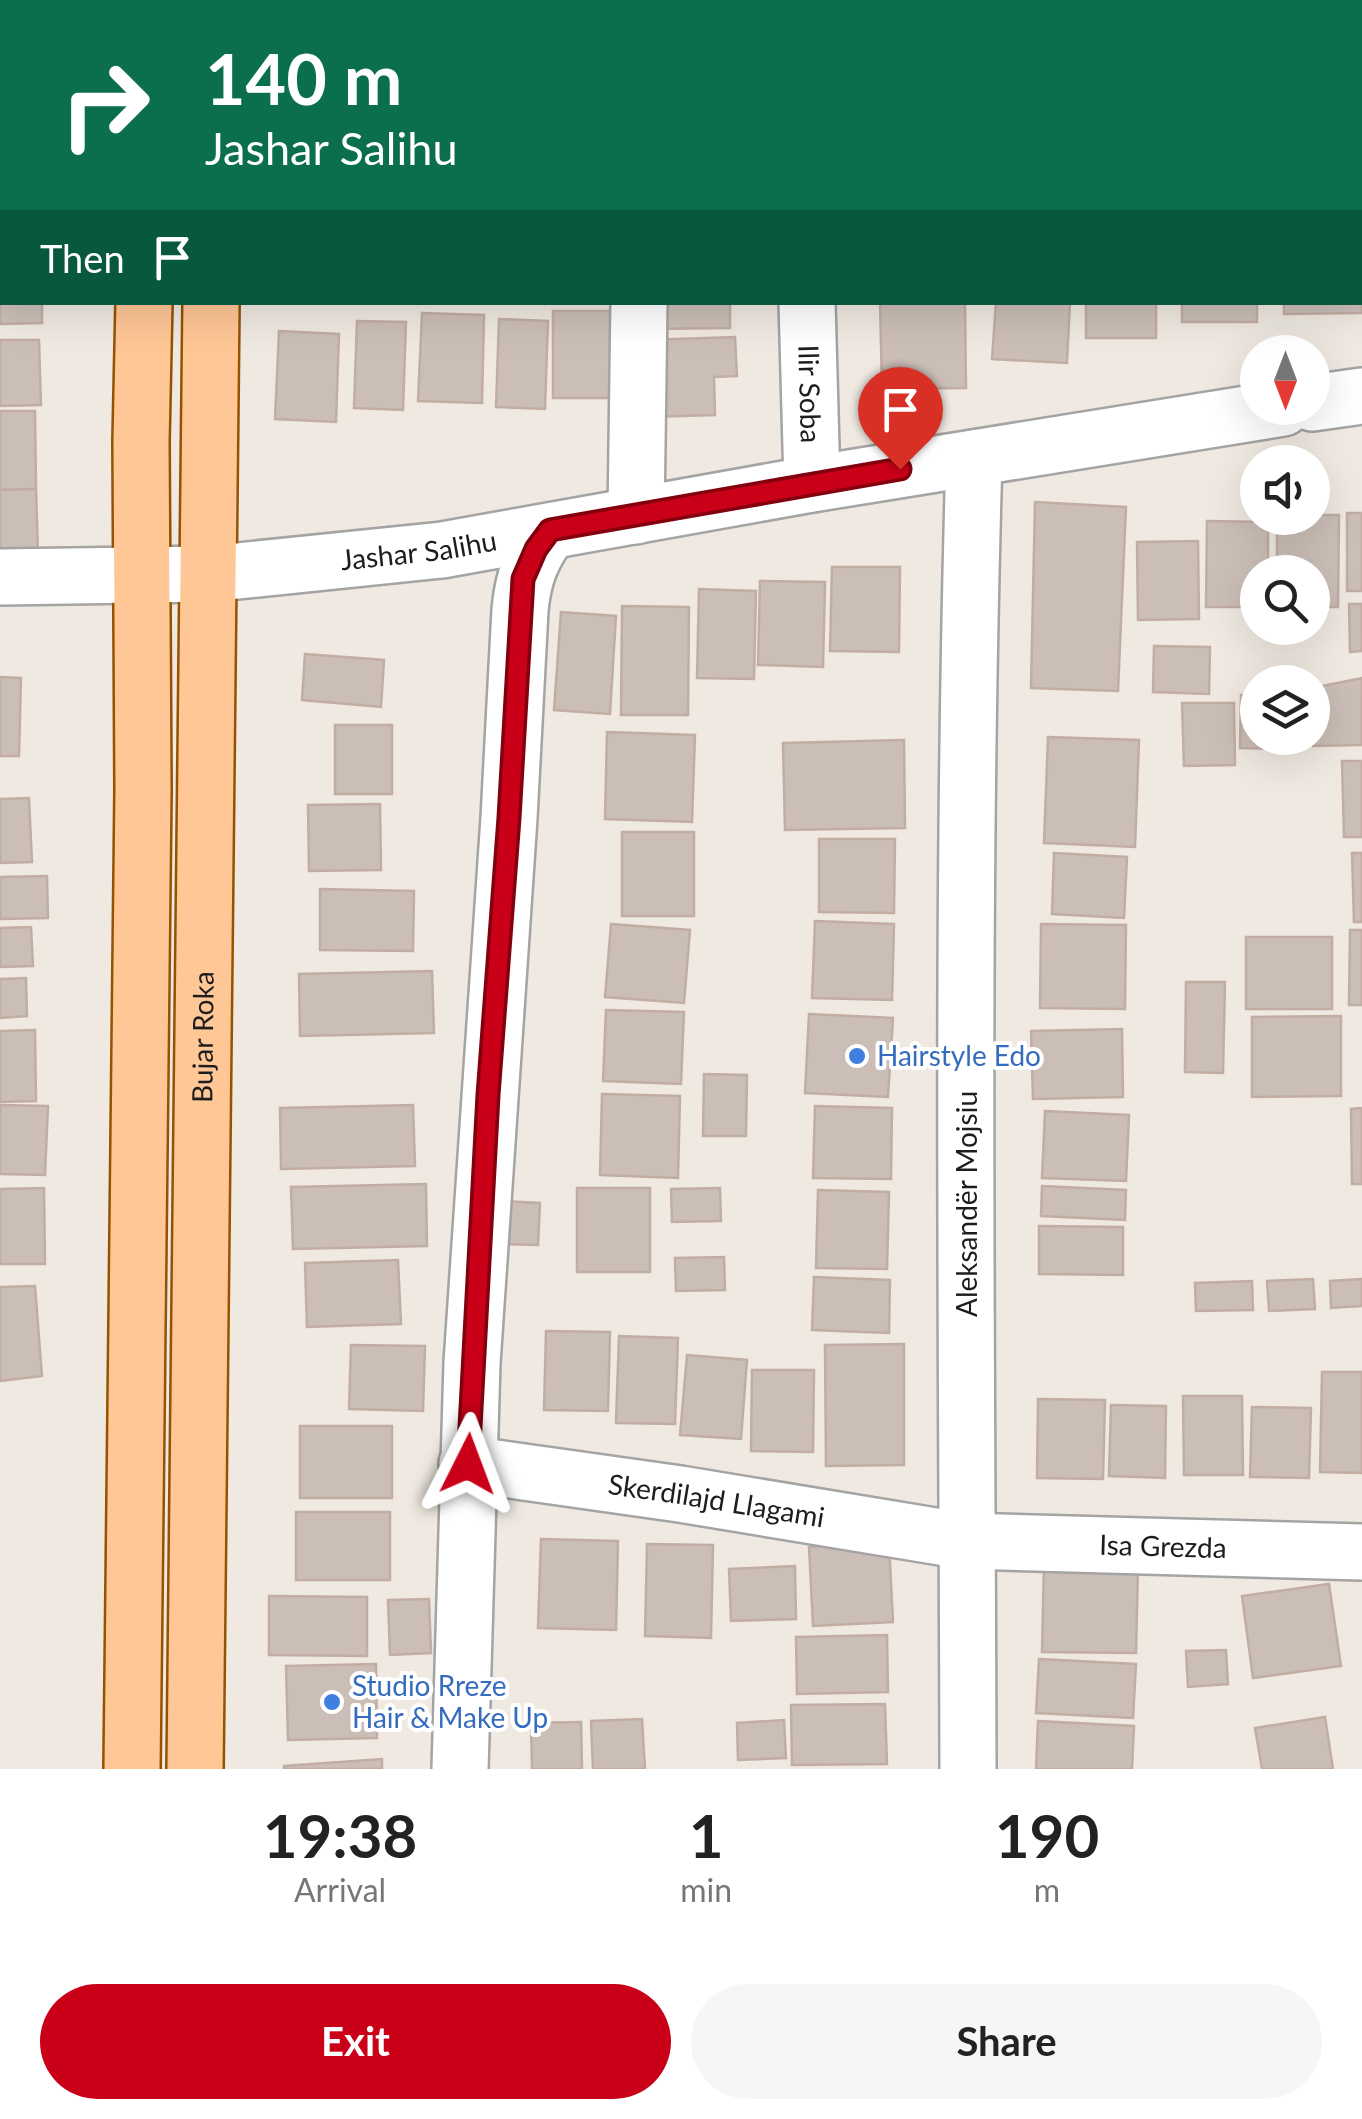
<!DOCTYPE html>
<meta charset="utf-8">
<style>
body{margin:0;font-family:Lato,sans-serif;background:#f6f6f6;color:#222;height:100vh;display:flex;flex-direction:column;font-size:38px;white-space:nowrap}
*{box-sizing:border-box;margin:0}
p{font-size:32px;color:#767676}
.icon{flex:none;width:55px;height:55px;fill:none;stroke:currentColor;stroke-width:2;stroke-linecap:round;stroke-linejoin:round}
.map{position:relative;height:1769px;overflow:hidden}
.panel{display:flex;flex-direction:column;background:#fff;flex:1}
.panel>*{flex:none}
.hud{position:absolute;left:0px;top:0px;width:1362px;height:305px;box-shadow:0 10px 40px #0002;background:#0b6e4f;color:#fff;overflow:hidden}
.needle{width:65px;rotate:180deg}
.fabs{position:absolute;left:1240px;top:335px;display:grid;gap:20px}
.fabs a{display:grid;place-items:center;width:90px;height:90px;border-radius:50%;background:#fff;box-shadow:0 10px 40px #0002;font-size:50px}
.pin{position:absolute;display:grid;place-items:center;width:85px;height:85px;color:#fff;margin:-102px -42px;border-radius:50% 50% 50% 0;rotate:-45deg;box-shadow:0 0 10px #0007}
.pin .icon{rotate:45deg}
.me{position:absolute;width:110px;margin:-55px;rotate:3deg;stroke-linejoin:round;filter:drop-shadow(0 0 8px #0008)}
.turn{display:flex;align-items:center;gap:35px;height:210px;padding:0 40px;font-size:45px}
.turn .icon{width:130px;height:130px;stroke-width:2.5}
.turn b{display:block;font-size:70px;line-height:85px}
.then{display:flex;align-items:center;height:95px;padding:0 40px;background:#0003;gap:20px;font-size:38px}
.eta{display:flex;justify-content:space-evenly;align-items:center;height:170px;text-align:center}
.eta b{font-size:60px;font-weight:700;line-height:70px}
.button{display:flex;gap:20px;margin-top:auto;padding:20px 40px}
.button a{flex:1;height:115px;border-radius:60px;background:#c90017;color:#fff;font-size:40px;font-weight:700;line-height:115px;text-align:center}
.button a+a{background:#f6f6f6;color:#222}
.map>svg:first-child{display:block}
.building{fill:#cbbeb7;stroke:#c2ada3;stroke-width:2.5}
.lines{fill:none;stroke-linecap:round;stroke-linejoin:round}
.street-casing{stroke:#a4a4a4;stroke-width:60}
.primary-casing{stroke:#955300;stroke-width:60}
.street{stroke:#fff;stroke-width:55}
.primary{stroke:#ffc696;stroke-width:55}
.route-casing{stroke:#83000f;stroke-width:25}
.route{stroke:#c90017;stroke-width:18}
.shop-dot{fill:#3f7fe0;stroke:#fff;stroke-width:4}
.labels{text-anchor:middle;stroke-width:8;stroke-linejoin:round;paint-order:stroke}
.street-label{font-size:28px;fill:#1d1d1d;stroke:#fff}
.shop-label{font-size:28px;fill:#366cbe;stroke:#fff;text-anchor:start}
</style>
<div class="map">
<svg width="1362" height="1769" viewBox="0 0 1362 1769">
<rect width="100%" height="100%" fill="#efe9e1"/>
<!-- building -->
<g class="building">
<path d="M 0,0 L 27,0 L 2,2 L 2,49 Z"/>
<path d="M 1290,0 L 1362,0 L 1361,80 L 1360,2 L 1290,2 Z"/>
<rect x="0" y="70" width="2" height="77"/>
<rect x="0" y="152" width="2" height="69"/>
<path d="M 1360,221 L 1362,313 L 1284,314 L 1284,302 L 1360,302 Z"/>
<path d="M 0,258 L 2,302 L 42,302 L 42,323 L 0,324 Z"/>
<path d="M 650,302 L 730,302 L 730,328 L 651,329 Z"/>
<path d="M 880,302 L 965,302 L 966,388 L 882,389 Z"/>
<path d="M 996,302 L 1070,302 L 1067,363 L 992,359 Z"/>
<rect x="1086" y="302" width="70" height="36"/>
<rect x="1182" y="302" width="75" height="20"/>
<rect x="553" y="311" width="69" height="87"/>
<path d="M 422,313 L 484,315 L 482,403 L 418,401 Z"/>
<path d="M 499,319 L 548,321 L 545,409 L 496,407 Z"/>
<path d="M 357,321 L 406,322 L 403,410 L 354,408 Z"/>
<path d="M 279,331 L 339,334 L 336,422 L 275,419 Z"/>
<path d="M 735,337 L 737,376 L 714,377 L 715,415 L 649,417 L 646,340 Z"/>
<path d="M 0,340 L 39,340 L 41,405 L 0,406 Z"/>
<path d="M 0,411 L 35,411 L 36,489 L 0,490 Z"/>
<path d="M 36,489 L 38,553 L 0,553 L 0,490 Z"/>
<path d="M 1035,502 L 1126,507 L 1118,691 L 1031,688 Z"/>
<rect x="1347" y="513" width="15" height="78"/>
<path d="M 1312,515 L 1339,515 L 1338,607 L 1312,607 L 1312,572 L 1277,572 L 1277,518 L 1312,518 Z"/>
<path d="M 1207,521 L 1268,522 L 1268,572 L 1258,572 L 1258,607 L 1206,607 Z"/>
<path d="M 1198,541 L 1199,619 L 1138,620 L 1137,542 Z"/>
<path d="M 832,567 L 900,567 L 899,652 L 830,651 Z"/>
<path d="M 760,581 L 825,582 L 823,667 L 758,665 Z"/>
<path d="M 699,589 L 756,591 L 754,679 L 697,678 Z"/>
<path d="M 1349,604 L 1362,604 L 1362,651 L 1350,652 Z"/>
<path d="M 622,606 L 689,607 L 688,715 L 621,715 Z"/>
<path d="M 561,612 L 616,616 L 610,714 L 554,710 Z"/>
<path d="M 1154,646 L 1210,647 L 1209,694 L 1153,692 Z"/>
<path d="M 305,654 L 384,660 L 381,707 L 302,700 Z"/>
<path d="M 0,677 L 21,678 L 19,756 L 0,756 Z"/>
<path d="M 1362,678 L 1362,745 L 1313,746 L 1312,688 Z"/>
<path d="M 1241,695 L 1258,695 L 1258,738 L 1280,738 L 1280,749 L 1240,748 Z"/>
<path d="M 1182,703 L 1234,703 L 1235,765 L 1184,766 Z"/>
<rect x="335" y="725" width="57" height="69"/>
<path d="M 607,732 L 695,735 L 692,822 L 605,819 Z"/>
<path d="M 1048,737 L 1139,740 L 1135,847 L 1044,843 Z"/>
<path d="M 904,740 L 905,828 L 785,830 L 783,743 Z"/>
<path d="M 1342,761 L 1362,761 L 1362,837 L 1344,837 Z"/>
<path d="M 29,798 L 32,862 L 0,863 L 0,799 Z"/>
<path d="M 380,804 L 381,870 L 309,871 L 308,805 Z"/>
<rect x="622" y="832" width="72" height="84"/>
<path d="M 819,839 L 895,839 L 894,913 L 819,912 Z"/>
<path d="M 1054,853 L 1127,857 L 1124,918 L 1052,914 Z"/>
<path d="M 1352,853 L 1362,853 L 1362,922 L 1354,922 Z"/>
<path d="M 47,876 L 48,918 L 0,919 L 0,877 Z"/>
<path d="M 320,889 L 414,891 L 413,951 L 320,950 Z"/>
<path d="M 815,921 L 894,924 L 892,1000 L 812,998 Z"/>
<path d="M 611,924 L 690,930 L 684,1003 L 605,997 Z"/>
<path d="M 1041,924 L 1126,925 L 1125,1009 L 1040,1008 Z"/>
<path d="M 31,927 L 33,966 L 0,967 L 0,928 Z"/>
<path d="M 1350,930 L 1362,930 L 1362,1005 L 1349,1005 Z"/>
<rect x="1246" y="937" width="86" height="72"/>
<path d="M 432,971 L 434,1033 L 300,1036 L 299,974 Z"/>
<path d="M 26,978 L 27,1016 L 0,1018 L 0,979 Z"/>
<path d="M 1186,982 L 1225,982 L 1223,1073 L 1185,1072 Z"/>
<path d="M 606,1010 L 684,1012 L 681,1084 L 603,1081 Z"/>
<path d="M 809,1014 L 893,1018 L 888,1097 L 805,1093 Z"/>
<path d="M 1341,1016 L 1341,1096 L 1252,1097 L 1252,1017 Z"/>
<path d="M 1122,1029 L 1123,1097 L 1033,1099 L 1031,1031 Z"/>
<path d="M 35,1030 L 36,1101 L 0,1102 L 0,1031 Z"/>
<path d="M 704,1074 L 747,1075 L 746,1136 L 703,1136 Z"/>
<path d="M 602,1094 L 680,1096 L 678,1178 L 600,1175 Z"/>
<path d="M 0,1105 L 48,1106 L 45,1175 L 0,1174 Z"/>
<path d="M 413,1105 L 415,1166 L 281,1169 L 280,1108 Z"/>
<path d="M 815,1106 L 892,1108 L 891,1179 L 813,1178 Z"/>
<path d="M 1362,1108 L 1362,1184 L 1352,1184 L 1351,1109 Z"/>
<path d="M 1045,1111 L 1129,1115 L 1126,1181 L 1042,1178 Z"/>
<path d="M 426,1184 L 427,1246 L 293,1249 L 291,1187 Z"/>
<path d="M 1042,1186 L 1126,1190 L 1125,1220 L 1041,1216 Z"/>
<path d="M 44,1188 L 45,1264 L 0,1264 L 0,1189 Z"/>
<rect x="577" y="1188" width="73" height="84"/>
<path d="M 720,1188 L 721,1221 L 672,1222 L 671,1189 Z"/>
<path d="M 818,1190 L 889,1192 L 887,1269 L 816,1268 Z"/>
<path d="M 505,1201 L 540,1203 L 538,1245 L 503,1244 Z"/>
<path d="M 1039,1226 L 1123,1227 L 1123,1275 L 1039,1274 Z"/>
<path d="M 724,1257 L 725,1290 L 676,1291 L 675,1258 Z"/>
<path d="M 398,1260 L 401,1324 L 307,1327 L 305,1263 Z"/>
<path d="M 814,1277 L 890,1280 L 889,1333 L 812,1330 Z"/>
<path d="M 1313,1279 L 1315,1309 L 1269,1311 L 1267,1281 Z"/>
<path d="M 1362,1279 L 1362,1306 L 1331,1308 L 1330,1281 Z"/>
<path d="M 1252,1281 L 1253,1310 L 1196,1311 L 1195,1283 Z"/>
<path d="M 35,1286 L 42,1376 L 0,1381 L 0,1287 Z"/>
<path d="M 546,1331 L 610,1332 L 608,1411 L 544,1410 Z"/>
<path d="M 619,1336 L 678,1338 L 675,1424 L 616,1423 Z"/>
<path d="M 904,1344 L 904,1465 L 826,1466 L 825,1345 Z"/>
<path d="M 351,1345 L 425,1346 L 423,1411 L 349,1409 Z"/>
<path d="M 687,1355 L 747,1360 L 741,1439 L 680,1435 Z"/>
<path d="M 752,1370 L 814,1370 L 813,1452 L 751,1451 Z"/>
<path d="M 1322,1372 L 1362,1372 L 1362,1473 L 1320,1472 Z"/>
<path d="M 1183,1396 L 1242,1396 L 1243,1475 L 1184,1475 Z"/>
<path d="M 1038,1399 L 1105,1400 L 1103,1479 L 1037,1478 Z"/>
<path d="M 1111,1405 L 1166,1406 L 1165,1478 L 1109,1476 Z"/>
<path d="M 1252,1407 L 1311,1408 L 1309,1478 L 1250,1477 Z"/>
<rect x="300" y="1426" width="92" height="72"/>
<rect x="296" y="1512" width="94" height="68"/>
<path d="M 541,1539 L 618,1541 L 616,1630 L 538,1628 Z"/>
<path d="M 889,1543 L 893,1622 L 813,1626 L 809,1547 Z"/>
<path d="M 647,1544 L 713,1545 L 711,1638 L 645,1636 Z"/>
<path d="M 1044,1563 L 1138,1566 L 1136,1653 L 1042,1652 Z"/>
<path d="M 795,1566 L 796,1619 L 731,1621 L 729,1569 Z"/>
<path d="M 1329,1584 L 1341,1666 L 1253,1678 L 1242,1596 Z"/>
<path d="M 269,1596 L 367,1597 L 367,1656 L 269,1655 Z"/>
<path d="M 429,1599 L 431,1653 L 390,1655 L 388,1600 Z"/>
<path d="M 887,1635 L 888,1692 L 797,1694 L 796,1637 Z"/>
<path d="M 1226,1650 L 1228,1684 L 1188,1687 L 1186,1651 Z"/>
<path d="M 1039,1659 L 1136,1664 L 1133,1718 L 1036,1713 Z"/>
<path d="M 376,1664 L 377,1738 L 288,1740 L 286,1666 Z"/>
<path d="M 885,1704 L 887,1764 L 792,1765 L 791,1705 Z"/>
<path d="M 1325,1717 L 1333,1769 L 1262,1769 L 1255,1728 Z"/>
<path d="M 642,1719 L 645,1769 L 593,1769 L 591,1721 Z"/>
<path d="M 784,1720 L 786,1758 L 738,1760 L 737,1723 Z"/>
<path d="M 1038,1721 L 1134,1726 L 1132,1769 L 1036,1769 Z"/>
<path d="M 581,1722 L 582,1769 L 532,1769 L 531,1723 Z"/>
<path d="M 382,1759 L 382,1769 L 284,1769 L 284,1766 Z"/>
</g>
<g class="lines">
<defs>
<g id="street">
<path d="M 800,0 L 800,2"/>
<path d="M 697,2 L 714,0"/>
<path id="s1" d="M 807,302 L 812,484"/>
<path d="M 1312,403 L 1362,396"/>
<path d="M 636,516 L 639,302"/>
<path id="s2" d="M 0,577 L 208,574 L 442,550 L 812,484 L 1283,408"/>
<path id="s3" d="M 467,1464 L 680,1494 L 965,1541 L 1362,1552"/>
<path d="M 460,1769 L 472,1363 L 509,818 L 520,610 C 523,578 531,556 550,531"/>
<path d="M 968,1769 C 967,1332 961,895 974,458"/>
</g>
<g id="primary">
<path d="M 149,2 L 149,0"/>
<path d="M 215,2 L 215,0"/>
<path d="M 132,1769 L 143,790 L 141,441 L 144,302"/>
<path id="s4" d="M 195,1769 L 211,302"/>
</g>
</defs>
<!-- street casing -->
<use href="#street" class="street-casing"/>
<!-- primary casing -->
<use href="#primary" class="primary-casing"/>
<!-- street -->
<use href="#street" class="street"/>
<!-- primary -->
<use href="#primary" class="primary"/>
</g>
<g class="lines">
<defs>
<path id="route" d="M 468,1464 L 488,1095 L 509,818 L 523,579 L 536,549 L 550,530 L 900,469"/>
</defs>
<!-- route casing -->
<use href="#route" class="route-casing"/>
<!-- route -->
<use href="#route" class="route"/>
</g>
<!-- markers -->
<g class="shop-dot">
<circle cx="857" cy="1056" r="10"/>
<circle cx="332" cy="1702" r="10"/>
</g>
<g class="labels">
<!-- street labels -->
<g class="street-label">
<text dy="10" stroke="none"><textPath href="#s1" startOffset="92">Ilir Soba</textPath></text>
<text dy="10" stroke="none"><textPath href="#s2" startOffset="420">Jashar Salihu</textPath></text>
<text dy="10" stroke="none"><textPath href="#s4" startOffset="732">Bujar Roka</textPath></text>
<text transform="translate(967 1204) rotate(-90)" y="10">Aleksandër Mojsiu</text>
<text dy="10" stroke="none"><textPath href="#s3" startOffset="252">Skerdilajd Llagami</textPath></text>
<text dy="10" stroke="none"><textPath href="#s3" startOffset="702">Isa Grezda</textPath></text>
</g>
<!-- shop labels -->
<g class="shop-label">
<text x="877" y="1066">Hairstyle Edo</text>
<text x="352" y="1696">Studio Rreze<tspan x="352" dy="32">Hair &amp; Make Up</tspan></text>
</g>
</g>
</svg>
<div class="fabs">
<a><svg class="needle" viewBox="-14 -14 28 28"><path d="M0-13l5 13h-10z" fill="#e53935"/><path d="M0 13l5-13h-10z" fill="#767676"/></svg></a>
<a><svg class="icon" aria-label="sound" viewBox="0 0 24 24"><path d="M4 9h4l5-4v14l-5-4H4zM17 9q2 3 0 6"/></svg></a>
<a><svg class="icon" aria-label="search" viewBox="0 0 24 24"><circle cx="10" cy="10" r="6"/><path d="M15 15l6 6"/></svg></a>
<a><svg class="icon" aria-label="layers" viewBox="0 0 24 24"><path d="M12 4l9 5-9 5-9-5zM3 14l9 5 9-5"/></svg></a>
</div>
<div class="pin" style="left:900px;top:469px;background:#d93025"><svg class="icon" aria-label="arrive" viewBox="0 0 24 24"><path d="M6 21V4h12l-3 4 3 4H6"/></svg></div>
<svg class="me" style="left:468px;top:1464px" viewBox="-20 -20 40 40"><path d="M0-17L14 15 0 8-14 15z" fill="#c90017" stroke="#fff" stroke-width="4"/></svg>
<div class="hud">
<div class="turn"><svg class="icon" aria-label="right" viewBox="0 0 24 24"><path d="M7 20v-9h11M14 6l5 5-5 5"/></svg><div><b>140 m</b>Jashar Salihu</div></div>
<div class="then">Then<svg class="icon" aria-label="arrive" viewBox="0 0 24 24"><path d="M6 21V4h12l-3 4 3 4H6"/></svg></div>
</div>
</div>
<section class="panel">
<div class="eta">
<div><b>19:38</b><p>Arrival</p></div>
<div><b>1</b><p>min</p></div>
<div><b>190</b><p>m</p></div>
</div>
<div class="button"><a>Exit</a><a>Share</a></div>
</section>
